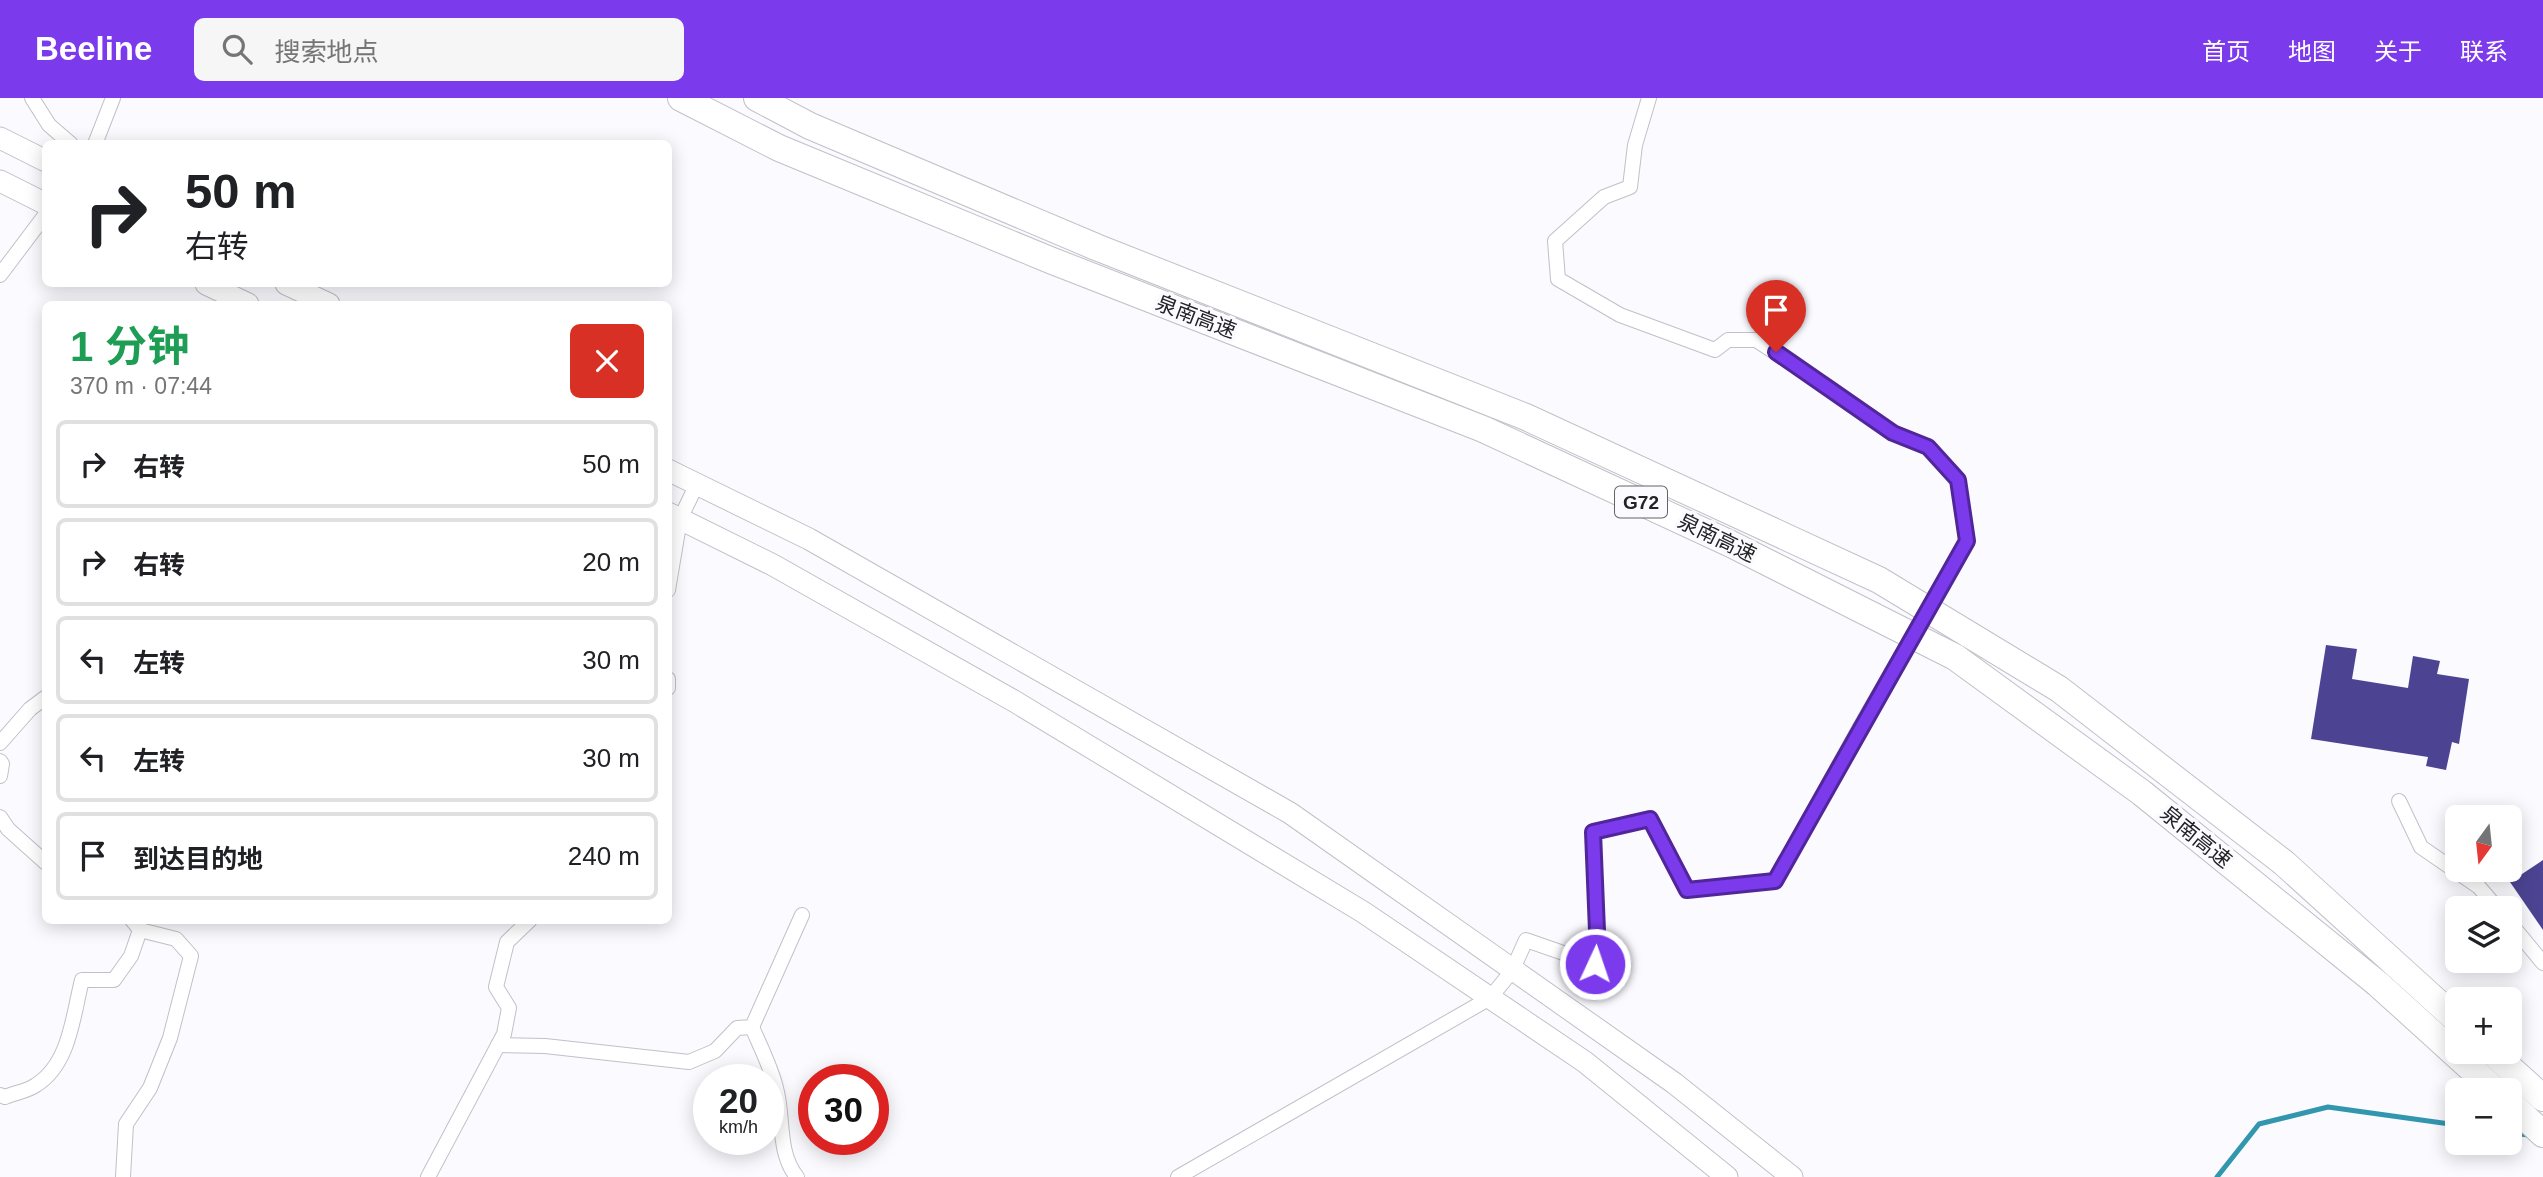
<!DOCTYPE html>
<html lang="zh">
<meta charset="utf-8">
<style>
body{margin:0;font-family:Helvetica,"Noto Sans SC",sans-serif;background:#f6f6f6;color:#202124;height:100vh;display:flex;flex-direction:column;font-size:26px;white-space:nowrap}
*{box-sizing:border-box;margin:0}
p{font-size:23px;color:#757577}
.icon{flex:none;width:38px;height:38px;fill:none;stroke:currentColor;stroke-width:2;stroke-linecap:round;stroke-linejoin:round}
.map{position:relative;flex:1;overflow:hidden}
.sheet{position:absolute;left:42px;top:203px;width:630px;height:623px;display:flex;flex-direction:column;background:#fff;border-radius:10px;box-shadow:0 4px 18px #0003}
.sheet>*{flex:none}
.banner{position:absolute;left:42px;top:42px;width:630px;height:147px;border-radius:10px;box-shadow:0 4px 18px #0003;background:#fff;color:#202124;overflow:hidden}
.needle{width:46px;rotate:195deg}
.controls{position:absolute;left:2445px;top:707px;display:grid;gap:14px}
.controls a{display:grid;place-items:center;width:77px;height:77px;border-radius:10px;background:#fff;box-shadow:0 4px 18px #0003;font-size:35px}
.speed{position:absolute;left:693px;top:966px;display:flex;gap:14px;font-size:35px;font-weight:700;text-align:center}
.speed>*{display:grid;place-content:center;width:91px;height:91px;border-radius:50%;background:#fff;box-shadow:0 4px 18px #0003;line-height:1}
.speed small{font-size:18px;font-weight:400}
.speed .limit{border:10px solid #d22;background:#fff;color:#111}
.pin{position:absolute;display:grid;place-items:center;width:60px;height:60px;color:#fff;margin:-72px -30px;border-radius:50% 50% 50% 0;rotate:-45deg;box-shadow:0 0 7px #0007}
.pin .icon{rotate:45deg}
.me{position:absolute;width:77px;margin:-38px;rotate:3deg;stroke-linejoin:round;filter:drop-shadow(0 0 5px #0008)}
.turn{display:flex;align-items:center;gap:24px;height:147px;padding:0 28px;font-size:32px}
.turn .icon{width:91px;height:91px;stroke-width:2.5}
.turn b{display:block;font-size:49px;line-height:60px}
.round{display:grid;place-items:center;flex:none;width:74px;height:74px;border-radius:10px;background:#f6f6f6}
.head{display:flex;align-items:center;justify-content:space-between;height:119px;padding:0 28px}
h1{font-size:42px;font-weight:700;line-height:52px;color:#1e9e55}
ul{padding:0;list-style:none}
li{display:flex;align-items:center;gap:21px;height:88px;margin:0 14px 10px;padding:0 14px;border:4px solid #e0e0e0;border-radius:10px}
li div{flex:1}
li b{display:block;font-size:26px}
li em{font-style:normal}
header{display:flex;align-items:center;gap:42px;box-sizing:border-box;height:98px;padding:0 35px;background:#7c3aed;color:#fff}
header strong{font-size:33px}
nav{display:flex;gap:38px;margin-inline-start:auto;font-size:24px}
.search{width:490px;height:63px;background:#f6f6f6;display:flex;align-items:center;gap:18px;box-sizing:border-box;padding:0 24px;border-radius:10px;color:#757577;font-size:26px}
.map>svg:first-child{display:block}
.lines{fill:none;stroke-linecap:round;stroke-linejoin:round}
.stream{stroke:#3296ae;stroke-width:5}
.building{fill:#4c4492}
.street-casing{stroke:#c0c0c8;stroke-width:16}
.secondary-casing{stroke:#c0c0c8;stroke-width:23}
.highway-casing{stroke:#c0c0c8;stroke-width:28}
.street{stroke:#fff;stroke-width:14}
.secondary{stroke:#fff;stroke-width:21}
.highway{stroke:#fff;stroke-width:26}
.street-bridge-casing{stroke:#c0c0c8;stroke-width:16;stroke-linecap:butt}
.street-bridge{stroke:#fff;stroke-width:14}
.route-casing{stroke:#51269a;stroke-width:18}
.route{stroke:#7c3aed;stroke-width:12}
.labels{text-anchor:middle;stroke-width:7;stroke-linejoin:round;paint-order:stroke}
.shield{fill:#fafaff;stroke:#646467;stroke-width:2}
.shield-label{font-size:19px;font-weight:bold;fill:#232326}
.street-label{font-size:21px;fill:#232326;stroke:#fafaff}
</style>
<header>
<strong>Beeline</strong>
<div class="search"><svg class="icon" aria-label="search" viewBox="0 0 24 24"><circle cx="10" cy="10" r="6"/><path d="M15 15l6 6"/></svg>搜索地点</div>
<nav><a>首页</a><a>地图</a><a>关于</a><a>联系</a></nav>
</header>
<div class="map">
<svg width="2543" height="1079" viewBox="0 0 2543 1079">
<rect width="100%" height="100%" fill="#fafaff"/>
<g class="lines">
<!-- stream -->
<g class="stream">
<path d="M 2510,1035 L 2529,1037"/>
<path d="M 2217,1079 L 2259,1026 L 2328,1009 L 2457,1027"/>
</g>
</g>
<!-- building -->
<g class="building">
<path d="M 2326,547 L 2357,551 L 2352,581 L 2408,590 L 2413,558 L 2440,563 L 2437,576 L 2469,581 L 2459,646 L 2452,644 L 2446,672 L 2426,668 L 2428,659 L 2311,641 Z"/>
<path d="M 2543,762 L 2543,832 L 2510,784 Z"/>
</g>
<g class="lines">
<defs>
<g id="street">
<path d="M 32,0 L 49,27 L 71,46"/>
<path d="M 1649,0 L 1635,47 L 1630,89 L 1604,99 L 1555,143 L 1558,181 L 1620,217 L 1715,252 L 1728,242 L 1756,242 L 1833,292 L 1893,335 L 1928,349 L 1958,382 L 1967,443"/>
<path d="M 95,46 L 113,0"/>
<path d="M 0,177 L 46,116"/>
<path d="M 668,492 L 680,421 L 697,386"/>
<path d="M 668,581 L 668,590"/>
<path d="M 0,645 L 30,611 L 46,599"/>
<path d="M 0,663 L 2,666 L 0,678"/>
<path d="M 2399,703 L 2421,749 L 2479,789 L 2497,810"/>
<path d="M 0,719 L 8,731 L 46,765"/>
<path d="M 2510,825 L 2543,865"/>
<path d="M 752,929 C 760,948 771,969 776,990 C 784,1018 777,1055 797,1079"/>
<path d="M 498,947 L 545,948 L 689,964 L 715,953 L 737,930 L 752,929 L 802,817"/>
<path d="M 0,997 L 5,999 C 14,995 28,993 36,987 C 70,966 73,917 82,882 L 114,882 L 131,858 L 140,832"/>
<path d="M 123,1079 L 126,1026 L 150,990 L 170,940 L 191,858 L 176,841 L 140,832 L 132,822"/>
<path d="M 428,1079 L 504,936 L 509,910 L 496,889 L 507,844 L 530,822"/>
<path d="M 1178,1079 L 1490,900 L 1512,873 L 1526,842 L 1595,866 L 1597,833 L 1593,734 L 1650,721 L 1687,792 L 1775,783 L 1859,631"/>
</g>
<g id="secondary">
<path d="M 0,40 L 46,63"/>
<path d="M 0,83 L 46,106"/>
<path d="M 206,186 L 248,206"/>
<path d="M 286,186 L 329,206"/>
<path d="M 668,372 L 809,441 L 1290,715 L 1674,985 L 1792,1079"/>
<path d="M 668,415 L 773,467 L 1014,603 L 1363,814 L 1585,964 L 1727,1079"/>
</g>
<g id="highway">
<path d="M 681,0 L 779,50 L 1050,162 L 1483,331 L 1731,446 L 1955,559 L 2142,695 L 2378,886 L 2495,992"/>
<path d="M 757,0 L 810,28 L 1096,149 L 1526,319 L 1879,482 L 2059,591 L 2284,765 L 2457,922"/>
<path d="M 2492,954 L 2543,1000"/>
<path d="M 2510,1005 L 2543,1036"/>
</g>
</defs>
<!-- street casing -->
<use href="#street" class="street-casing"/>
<!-- secondary casing -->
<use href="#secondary" class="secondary-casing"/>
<!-- highway casing -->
<use href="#highway" class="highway-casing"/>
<!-- street -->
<use href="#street" class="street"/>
<!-- secondary -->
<use href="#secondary" class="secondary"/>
<!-- highway -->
<use href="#highway" class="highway"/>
<defs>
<path id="street-bridge" d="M 1859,631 L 1967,443"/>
</defs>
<!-- street-bridge casing -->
<use href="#street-bridge" class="street-bridge-casing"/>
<!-- street-bridge -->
<use href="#street-bridge" class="street-bridge"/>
</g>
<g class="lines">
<defs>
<path id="route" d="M 1595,866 L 1597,833 L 1593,734 L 1650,721 L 1687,792 L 1775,783 L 1967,443 L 1958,382 L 1928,349 L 1893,335 L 1776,254"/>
</defs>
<!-- route casing -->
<use href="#route" class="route-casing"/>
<!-- route -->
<use href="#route" class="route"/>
</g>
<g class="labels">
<!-- shield labels -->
<rect class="shield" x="1615" y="388.5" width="52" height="31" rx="5"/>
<g class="shield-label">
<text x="1641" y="411">G72</text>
</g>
<!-- street labels -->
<g class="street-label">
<text transform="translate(1196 219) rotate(21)" y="7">泉南高速</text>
<text transform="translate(1717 440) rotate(26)" y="7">泉南高速</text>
<text transform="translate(2196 739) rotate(39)" y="7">泉南高速</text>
</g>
</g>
</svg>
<div class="controls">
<a><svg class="needle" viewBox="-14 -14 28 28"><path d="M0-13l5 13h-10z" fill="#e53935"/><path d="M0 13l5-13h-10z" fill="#757577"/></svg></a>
<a><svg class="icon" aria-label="layers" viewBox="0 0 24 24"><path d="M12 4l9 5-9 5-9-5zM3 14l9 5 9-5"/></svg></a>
<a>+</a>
<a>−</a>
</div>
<div class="speed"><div>20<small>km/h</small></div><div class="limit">30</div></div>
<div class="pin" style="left:1776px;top:254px;background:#d93025"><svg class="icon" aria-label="arrive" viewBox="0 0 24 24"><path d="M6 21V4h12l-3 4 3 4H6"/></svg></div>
<svg class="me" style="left:1595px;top:866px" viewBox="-20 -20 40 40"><circle r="17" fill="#7c3aed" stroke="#fff" stroke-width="3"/><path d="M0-11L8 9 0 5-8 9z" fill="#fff"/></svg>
<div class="banner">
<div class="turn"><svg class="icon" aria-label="right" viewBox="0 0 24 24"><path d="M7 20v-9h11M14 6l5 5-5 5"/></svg><div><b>50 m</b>右转</div></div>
</div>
<section class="sheet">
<div class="head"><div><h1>1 分钟</h1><p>370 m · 07:44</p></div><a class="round" style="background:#d93025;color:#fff"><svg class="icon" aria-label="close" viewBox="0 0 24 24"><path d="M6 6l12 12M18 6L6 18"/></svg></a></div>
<ul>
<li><svg class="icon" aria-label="right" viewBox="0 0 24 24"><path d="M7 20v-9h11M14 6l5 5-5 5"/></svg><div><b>右转</b></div><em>50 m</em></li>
<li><svg class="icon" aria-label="right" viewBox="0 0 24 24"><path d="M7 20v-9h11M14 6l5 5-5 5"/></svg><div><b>右转</b></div><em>20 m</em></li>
<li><svg class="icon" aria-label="left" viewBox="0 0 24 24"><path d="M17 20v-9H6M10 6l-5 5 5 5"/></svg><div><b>左转</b></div><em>30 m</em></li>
<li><svg class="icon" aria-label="left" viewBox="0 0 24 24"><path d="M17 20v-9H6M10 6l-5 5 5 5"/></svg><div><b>左转</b></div><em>30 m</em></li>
<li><svg class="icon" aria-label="arrive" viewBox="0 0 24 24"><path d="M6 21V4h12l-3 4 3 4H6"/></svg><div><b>到达目的地</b></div><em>240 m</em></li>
</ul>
</section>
</div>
